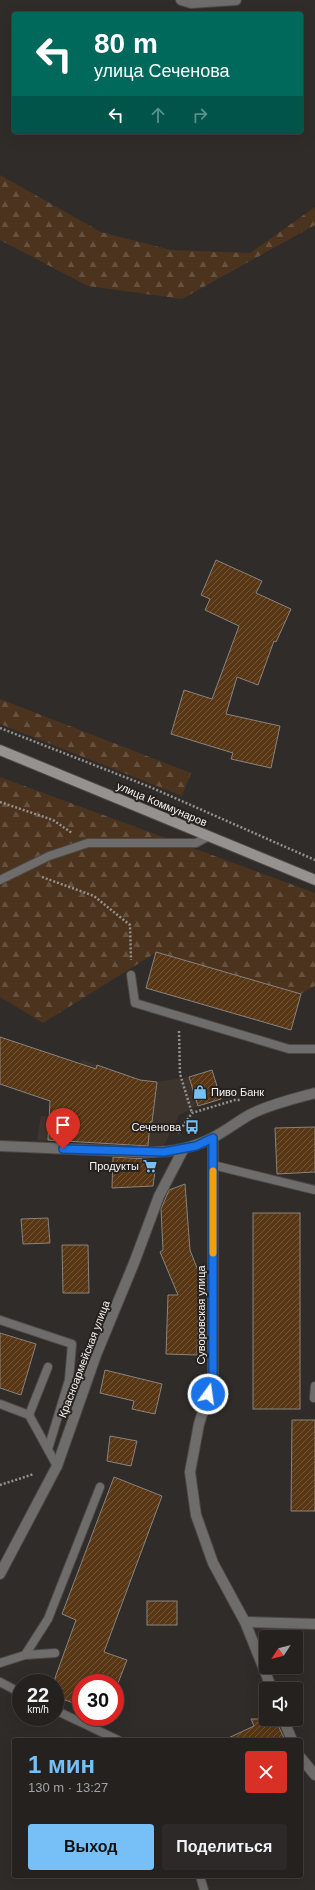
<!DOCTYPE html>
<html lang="ru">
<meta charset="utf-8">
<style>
body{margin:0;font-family:Arial,sans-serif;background:#2c2928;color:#f1f3f6;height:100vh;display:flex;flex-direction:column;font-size:15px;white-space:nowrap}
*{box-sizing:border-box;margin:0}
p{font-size:13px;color:#a3a3a4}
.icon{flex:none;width:22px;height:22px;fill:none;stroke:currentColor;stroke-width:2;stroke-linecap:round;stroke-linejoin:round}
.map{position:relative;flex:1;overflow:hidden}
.panel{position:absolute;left:12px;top:1738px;width:291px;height:140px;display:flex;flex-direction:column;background:#24211f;border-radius:4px;box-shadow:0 4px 16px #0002,0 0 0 1px #413e3d}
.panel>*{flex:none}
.hud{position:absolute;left:12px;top:12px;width:291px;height:122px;border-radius:4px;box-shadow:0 4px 16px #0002,0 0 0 1px #413e3d;background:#00695c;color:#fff;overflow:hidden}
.needle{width:26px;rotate:234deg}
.tools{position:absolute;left:259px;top:1630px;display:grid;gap:8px}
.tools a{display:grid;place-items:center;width:44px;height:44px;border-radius:4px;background:#24211f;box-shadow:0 4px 16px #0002,0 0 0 1px #413e3d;font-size:20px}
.speed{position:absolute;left:12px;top:1674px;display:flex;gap:8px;font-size:20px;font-weight:700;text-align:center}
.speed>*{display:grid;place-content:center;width:52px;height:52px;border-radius:50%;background:#24211f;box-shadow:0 4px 16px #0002,0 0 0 1px #413e3d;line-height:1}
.speed small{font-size:10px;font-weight:400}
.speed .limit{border:6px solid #d22;background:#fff;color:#111}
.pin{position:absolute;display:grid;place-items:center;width:34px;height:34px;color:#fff;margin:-41px -17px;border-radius:50% 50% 50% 0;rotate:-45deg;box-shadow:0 0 4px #0007}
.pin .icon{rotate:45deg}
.me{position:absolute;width:44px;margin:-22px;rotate:14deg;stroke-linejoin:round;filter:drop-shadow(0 0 3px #0008)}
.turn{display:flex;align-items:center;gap:14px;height:84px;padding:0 16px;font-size:18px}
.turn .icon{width:52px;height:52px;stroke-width:2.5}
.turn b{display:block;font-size:28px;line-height:34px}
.lanes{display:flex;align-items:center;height:38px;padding:0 16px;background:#0003;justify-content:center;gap:20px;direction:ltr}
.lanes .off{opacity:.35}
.round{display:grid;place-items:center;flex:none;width:42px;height:42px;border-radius:4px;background:#2c2928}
.overview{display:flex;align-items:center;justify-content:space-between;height:68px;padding:0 16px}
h1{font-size:24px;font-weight:800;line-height:30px;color:#76c0f7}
.button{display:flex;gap:8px;margin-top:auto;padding:8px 16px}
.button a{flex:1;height:46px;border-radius:4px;background:#76c0f7;color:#111;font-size:16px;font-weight:800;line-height:46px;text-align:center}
.button a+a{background:#2c2928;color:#f1f3f6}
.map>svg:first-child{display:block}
.built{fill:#3d342d}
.forest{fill:url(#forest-firs)}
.building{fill:url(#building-hatch);stroke:#88837f}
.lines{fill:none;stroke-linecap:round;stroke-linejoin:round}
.service-casing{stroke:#4c4845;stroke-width:10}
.minor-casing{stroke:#4c4845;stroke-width:12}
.secondary-casing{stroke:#4c4845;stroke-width:12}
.path{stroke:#94918e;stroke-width:2.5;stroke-dasharray:2 2;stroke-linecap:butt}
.service{stroke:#6f6d6c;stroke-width:8}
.minor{stroke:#6f6d6c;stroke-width:10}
.secondary{stroke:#95928f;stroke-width:10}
.route-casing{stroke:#114b97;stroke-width:10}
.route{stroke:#1a73e8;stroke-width:7}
.slow{stroke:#f59e0b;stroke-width:7}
.labels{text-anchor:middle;stroke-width:4;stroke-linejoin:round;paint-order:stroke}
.street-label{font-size:11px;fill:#f6f4f2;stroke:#26221f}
.poi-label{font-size:11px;fill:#f6f4f2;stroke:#26221f;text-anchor:end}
</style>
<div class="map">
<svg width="315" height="1890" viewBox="0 0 315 1890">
<defs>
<pattern id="forest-firs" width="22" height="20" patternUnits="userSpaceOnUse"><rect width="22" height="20" fill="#4b331e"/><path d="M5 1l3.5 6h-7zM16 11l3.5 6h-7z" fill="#66513f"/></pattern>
<pattern id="building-hatch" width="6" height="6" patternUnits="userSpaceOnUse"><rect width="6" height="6" fill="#593715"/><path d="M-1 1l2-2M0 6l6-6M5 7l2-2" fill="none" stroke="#715538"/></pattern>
</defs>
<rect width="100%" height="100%" fill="#302c29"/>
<!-- built -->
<path class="built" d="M 82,1059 L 97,1065 L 140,1080 L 157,1082 L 189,1077 L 198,1106 L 179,1115 L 163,1147 L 37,1140 L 41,1116 L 61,1116 Z"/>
<!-- forest -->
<g class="forest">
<path d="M 0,175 L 101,232 L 171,250 L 250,253 L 315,207 L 315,225 L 182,299 L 88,286 L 0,240 Z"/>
<path d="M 0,699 L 191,773 L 182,796 L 0,724 Z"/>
<path d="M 0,777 L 315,893 L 315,986 L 301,994 L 157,952 L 43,1023 L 0,997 Z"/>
</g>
<!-- building -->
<g class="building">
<path d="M 216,560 L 262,581 L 256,593 L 291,609 L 276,642 L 274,641 L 258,685 L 237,677 L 226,714 L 280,726 L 271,768 L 231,759 L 233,753 L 171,734 L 184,690 L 212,699 L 239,626 L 205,610 L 210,599 L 201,595 Z"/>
<path d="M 156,952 L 301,994 L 291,1030 L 146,988 Z"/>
<path d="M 0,1037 L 96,1069 L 97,1065 L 140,1080 L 157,1082 L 152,1122 L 150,1122 L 148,1146 L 48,1140 L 50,1101 L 0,1084 Z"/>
<path d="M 212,1070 L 221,1099 L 198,1106 L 189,1077 Z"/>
<path d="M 315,1127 L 315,1172 L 277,1174 L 275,1128 Z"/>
<path d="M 113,1157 L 147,1159 L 147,1164 L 156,1164 L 153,1186 L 112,1188 Z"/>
<path d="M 185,1184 L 190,1250 L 202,1281 L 199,1282 L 197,1355 L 166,1354 L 168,1295 L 178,1295 L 160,1252 L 163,1250 L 161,1209 L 169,1190 Z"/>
<rect x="253" y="1213" width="47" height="196"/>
<path d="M 48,1218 L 50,1243 L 23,1244 L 21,1219 Z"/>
<path d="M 62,1245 L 88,1245 L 89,1293 L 63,1293 Z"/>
<path d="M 0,1333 L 36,1344 L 21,1395 L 0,1388 Z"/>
<path d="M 105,1370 L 162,1384 L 155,1414 L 132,1409 L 134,1401 L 100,1393 Z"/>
<path d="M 292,1420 L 315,1420 L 315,1511 L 291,1511 Z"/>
<path d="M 110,1436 L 137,1441 L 131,1466 L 107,1461 Z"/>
<path d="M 114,1477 L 162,1496 L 104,1652 L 127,1660 L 118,1683 L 81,1683 L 81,1706 L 55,1696 L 55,1678 L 76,1620 L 62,1614 Z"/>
<rect x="147" y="1601" width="30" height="24"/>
<path d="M 251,1719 L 275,1719 L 285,1740 L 224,1740 L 254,1726 Z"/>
</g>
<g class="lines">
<defs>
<g id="service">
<path d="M 0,880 L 49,856 L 88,843 L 196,843 L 209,836"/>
<path d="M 131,975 L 135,1003 L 289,1049 L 315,1049"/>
<path d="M 213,1165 L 315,1190"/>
<path d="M 0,1320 L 72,1344 L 69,1380 L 48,1449"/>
<path d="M 314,1398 L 315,1386"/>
<path d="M 0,1404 L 29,1415 L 57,1466"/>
<path d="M 29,1415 L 48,1367"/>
<path d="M 25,1655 L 55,1653"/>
<path d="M 0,1663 L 25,1655 L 48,1619 L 100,1487"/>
<path d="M 0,1682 L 21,1693"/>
<path d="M 55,1710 L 118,1740"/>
<path d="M 200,1876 L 204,1890"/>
</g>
<g id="minor">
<path d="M 181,0 L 191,3 L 236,0"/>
<path d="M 213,1138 L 213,1379 L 199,1424 L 190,1472 L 196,1515 L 213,1563 L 245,1622 L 272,1689"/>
<path d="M 0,1146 L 142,1152 C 167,1153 189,1150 212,1138 C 226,1131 238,1121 251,1114 C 271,1104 293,1099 315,1093"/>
<path d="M 0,1574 L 57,1466 L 96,1355 L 134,1263 L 159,1196 L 183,1150"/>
<path d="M 245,1622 L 315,1624"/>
<path d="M 283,1719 L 292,1740"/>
<path d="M 301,1758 L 315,1775"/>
</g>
<path id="secondary" d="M 0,750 L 315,880"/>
</defs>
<!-- service casing -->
<use href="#service" class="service-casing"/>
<!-- minor casing -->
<use href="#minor" class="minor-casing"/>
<!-- secondary casing -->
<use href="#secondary" class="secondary-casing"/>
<!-- path -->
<g class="path">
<path d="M 0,728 L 150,787 L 315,860"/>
<path d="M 0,802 L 53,820 L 72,833"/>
<path d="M 42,877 L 94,896 L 130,925 L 131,960"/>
<path d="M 179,1031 L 180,1074 L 192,1113"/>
<path d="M 178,1133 L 192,1113 L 235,1100 L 241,1100"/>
<path d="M 0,1485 L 34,1474"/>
</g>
<!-- service -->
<use href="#service" class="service"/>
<!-- minor -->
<use href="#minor" class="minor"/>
<!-- secondary -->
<use href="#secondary" class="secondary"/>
</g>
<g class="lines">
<defs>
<path id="route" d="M 63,1149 L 164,1152 L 196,1146 L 213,1138 L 213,1379 L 208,1394"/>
</defs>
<!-- route casing -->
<use href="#route" class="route-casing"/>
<!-- route -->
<use href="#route" class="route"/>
<!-- slow -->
<path class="slow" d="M 213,1171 L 213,1253"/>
</g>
<!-- icons -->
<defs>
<symbol id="shop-bare" viewBox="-9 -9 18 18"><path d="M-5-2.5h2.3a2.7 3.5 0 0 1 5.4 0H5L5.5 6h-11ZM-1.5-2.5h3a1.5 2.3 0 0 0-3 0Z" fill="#76c0f7" stroke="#26221f" stroke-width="2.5" paint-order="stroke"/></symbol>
<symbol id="bus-bare" viewBox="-9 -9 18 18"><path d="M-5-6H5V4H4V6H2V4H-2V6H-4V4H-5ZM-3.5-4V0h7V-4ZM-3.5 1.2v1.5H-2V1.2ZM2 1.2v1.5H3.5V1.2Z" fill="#76c0f7" stroke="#26221f" stroke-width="2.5" paint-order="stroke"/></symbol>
<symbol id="supermarket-bare" viewBox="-9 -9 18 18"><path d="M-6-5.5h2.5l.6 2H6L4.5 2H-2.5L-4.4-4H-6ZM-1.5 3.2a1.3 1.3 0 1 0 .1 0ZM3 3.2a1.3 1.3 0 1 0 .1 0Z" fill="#76c0f7" stroke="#26221f" stroke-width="2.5" paint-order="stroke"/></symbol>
</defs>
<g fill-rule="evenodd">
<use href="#shop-bare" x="190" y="1082" width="20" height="20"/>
<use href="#bus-bare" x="182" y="1117" width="20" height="20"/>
<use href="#supermarket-bare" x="140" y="1156" width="20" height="20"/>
</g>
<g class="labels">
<!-- street labels -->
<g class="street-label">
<text transform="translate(162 804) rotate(23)" y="4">улица Коммунаров</text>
<text transform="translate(201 1315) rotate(-90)" y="4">Суворовская улица</text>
<text transform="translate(84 1359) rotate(-69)" y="4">Красноармейская улица</text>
</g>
<!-- poi labels -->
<g class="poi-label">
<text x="211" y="1096" text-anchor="start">Пиво Банк</text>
<text x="181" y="1131">Сеченова</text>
<text x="139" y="1170">Продукты</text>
</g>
</g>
</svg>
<div class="tools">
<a><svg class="needle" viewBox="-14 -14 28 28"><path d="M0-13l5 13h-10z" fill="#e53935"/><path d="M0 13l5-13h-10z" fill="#a3a3a4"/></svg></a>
<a><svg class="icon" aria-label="sound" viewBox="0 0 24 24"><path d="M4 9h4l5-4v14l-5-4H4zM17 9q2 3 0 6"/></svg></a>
</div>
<div class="speed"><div>22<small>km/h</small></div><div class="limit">30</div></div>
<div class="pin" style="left:63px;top:1149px;background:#d93025"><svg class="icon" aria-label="arrive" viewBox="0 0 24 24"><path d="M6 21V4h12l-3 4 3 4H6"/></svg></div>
<svg class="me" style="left:208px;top:1394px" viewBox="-20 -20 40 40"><circle r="17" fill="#1a73e8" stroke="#fff" stroke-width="3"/><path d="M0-11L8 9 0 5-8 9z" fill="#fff"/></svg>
<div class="hud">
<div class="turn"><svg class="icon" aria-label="left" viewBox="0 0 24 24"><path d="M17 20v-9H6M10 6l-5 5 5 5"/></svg><div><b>80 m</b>улица Сеченова</div></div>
<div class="lanes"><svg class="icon" aria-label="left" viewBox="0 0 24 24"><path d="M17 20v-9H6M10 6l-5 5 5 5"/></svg><svg class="icon off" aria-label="ahead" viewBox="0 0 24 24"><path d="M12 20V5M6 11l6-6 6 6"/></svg><svg class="icon off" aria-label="right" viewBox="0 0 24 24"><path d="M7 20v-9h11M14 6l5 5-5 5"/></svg></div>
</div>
<section class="panel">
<div class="overview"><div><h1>1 мин</h1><p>130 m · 13:27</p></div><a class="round" style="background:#d93025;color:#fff"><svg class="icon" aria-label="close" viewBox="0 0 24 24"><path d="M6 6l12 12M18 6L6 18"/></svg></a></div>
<div class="button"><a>Выход</a><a>Поделиться</a></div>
</section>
</div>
